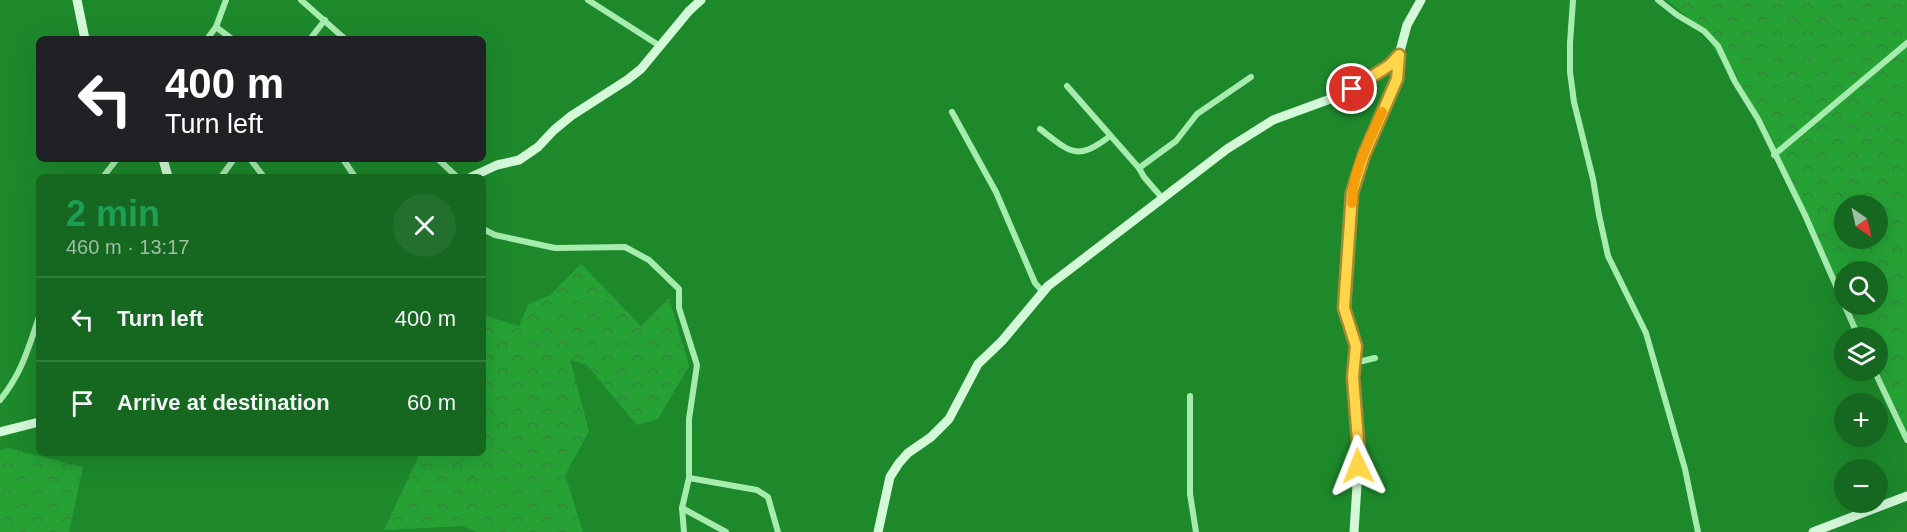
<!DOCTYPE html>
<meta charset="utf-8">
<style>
body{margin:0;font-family:Helvetica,sans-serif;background:#236f2d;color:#f1f3f6;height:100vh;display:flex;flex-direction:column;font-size:22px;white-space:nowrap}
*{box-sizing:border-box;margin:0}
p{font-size:20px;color:#9ebea5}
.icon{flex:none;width:33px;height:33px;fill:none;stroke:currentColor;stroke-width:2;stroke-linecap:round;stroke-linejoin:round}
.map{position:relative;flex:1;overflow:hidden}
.side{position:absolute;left:36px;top:174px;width:450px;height:282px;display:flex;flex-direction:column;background:#166720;border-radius:9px;box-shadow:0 6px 24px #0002}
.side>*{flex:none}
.guide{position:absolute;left:36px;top:36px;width:450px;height:126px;border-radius:9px;box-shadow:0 6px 24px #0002;background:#202124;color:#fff;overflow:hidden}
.needle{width:39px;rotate:146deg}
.buttons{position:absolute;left:1834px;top:195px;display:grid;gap:12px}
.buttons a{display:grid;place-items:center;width:54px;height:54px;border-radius:50%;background:#166720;box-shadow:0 6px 24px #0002;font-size:30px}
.pin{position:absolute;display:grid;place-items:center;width:51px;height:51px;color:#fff;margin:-26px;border:3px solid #fff;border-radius:50%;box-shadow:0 2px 6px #0007}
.me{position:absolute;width:66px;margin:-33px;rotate:358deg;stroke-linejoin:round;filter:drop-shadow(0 0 4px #0008)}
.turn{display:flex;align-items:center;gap:21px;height:126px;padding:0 30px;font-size:27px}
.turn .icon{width:78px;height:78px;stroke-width:2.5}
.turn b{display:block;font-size:42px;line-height:51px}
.round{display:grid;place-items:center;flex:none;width:63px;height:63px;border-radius:32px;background:#236f2d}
.overview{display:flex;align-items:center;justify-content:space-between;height:102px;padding:0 30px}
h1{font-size:36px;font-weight:700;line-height:45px;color:#1e9e55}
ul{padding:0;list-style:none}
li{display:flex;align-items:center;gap:18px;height:84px;padding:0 30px;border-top:2px solid #357b3e}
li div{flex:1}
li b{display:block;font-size:22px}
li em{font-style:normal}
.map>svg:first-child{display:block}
.forest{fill:url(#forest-crowns);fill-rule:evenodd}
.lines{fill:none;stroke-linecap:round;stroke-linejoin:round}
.street{stroke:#a7ecaf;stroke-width:6}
.secondary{stroke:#d3f9d8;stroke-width:9}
.route-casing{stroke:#a68a30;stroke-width:15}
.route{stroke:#ffd54a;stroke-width:10}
.slow{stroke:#f59e0b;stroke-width:10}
</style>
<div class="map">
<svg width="1907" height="532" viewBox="0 0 1907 532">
<defs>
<pattern id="forest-crowns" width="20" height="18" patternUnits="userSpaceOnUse" patternTransform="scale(1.5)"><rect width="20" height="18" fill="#26a235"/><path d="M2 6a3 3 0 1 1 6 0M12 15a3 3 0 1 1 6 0" fill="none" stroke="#33843d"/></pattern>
</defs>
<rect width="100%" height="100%" fill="#1d892b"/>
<!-- forest -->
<g class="forest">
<path d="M 1667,0 L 1907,0 L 1907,439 L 1875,371 L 1878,370 L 1878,338 L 1860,337 L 1774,155 L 1704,31 ZM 1845,206 L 1878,206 L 1878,238 L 1845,238 ZM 1845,272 L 1878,272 L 1878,304 L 1845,304 Z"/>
<path d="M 581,264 L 641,326 L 669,298 L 689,366 L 658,419 L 637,425 L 586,364 L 570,360 L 589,431 L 565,475 L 583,532 L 476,532 L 463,526 L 384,530 L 420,453 L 483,453 L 483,315 L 519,326 L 528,305 L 550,295 Z"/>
<path d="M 7,448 L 83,467 L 69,532 L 0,532 L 0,451 Z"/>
</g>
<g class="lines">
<!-- street -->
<g class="street">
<path d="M 301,0 L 345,39"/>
<path d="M 588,0 L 660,46"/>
<path d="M 1573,0 L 1570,43 L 1570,72 L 1574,102 L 1593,179 L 1599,215 L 1608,256 L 1646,333 L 1685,469 L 1698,532"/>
<path d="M 1658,0 L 1677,15 L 1704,31 L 1718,46 L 1735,82 L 1758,119 L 1805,215 L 1859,338"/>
<path d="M 216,27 L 232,39"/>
<path d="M 207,39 L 216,27 L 226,0"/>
<path d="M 310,39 L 325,20"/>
<path d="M 1067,86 L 1139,168 L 1144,177 L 1163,199"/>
<path d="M 952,112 L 996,192 L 1035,283 L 1043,292"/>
<path d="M 1040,129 C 1070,152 1077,162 1110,136"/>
<path d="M 1774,155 L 1907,43"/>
<path d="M 250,159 L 264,177"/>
<path d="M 343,159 L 355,177"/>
<path d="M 438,159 L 457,177"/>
<path d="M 1139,168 L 1176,141 L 1197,114 L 1251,77"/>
<path d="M 103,177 L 117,159"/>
<path d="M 221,177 L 234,159"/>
<path d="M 483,229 L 495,235 L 555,248 L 625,247 L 649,260 L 679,289 L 679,308 L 697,365 L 689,419 L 689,478 L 757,490 L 768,497 L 778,532"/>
<path d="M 1354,363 L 1375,358"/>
<path d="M 1874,370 L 1907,440"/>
<path d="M 1190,396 L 1190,494 L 1196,532"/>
<path d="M 0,400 C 22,373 28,349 39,317"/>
<path d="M 682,508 L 726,532"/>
<path d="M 684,532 L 682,508 L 689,478"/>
</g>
<!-- secondary -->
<g class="secondary">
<path d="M 77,0 L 85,39"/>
<path d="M 163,159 L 168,177"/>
<path d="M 471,177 L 497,165 L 519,160 L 538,147 L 554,130 L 571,116 L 627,80 L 641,69 L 689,11 L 701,0"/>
<path d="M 0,432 L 39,422"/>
<path d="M 878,532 L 890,477 L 899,463 L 908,453 L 931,437 L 949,419 L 978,364 L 1002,341 L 1048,286 L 1227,149 L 1273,120 L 1333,98 L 1352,89 L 1390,65 L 1399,55"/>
<path d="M 1354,532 L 1359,454 L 1353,377 L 1356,346 L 1344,308 L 1352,193 L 1364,155 L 1397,79 L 1399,55 L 1407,25 L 1421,0"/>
<path d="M 1813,532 L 1907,496"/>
</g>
</g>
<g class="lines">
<defs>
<path id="route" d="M 1352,89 L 1390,65 L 1399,55 L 1397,79 L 1364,155 L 1352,193 L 1344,308 L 1356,346 L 1353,377 L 1359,454 L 1358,466"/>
</defs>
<!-- route casing -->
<use href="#route" class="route-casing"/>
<!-- route -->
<use href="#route" class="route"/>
<!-- slow -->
<path class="slow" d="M 1352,203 C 1352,172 1370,140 1382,112"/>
</g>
</svg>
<div class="buttons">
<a><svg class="needle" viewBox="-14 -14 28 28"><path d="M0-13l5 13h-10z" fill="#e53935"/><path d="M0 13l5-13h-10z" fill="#9ebea5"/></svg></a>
<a><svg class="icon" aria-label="search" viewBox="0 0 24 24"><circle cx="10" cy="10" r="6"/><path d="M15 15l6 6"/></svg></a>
<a><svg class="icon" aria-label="layers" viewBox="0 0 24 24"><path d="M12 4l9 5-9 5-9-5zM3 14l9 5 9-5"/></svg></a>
<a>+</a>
<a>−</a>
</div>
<div class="pin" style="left:1352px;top:89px;background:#d93025"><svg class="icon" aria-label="arrive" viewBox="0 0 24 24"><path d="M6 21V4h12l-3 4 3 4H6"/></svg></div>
<svg class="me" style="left:1358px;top:466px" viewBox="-20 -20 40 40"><path d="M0-17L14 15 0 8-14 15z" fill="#ffd54a" stroke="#fff" stroke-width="4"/></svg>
<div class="guide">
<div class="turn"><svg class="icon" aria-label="left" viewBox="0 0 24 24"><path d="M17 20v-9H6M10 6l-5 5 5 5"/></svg><div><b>400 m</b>Turn left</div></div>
</div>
<section class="side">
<div class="overview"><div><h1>2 min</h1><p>460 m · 13:17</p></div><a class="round"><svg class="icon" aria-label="close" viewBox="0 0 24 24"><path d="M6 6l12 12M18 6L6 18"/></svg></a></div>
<ul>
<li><svg class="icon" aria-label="left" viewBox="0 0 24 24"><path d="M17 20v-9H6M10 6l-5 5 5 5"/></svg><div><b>Turn left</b></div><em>400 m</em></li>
<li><svg class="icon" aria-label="arrive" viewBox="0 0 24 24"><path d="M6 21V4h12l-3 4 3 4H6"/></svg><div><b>Arrive at destination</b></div><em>60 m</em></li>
</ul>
</section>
</div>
